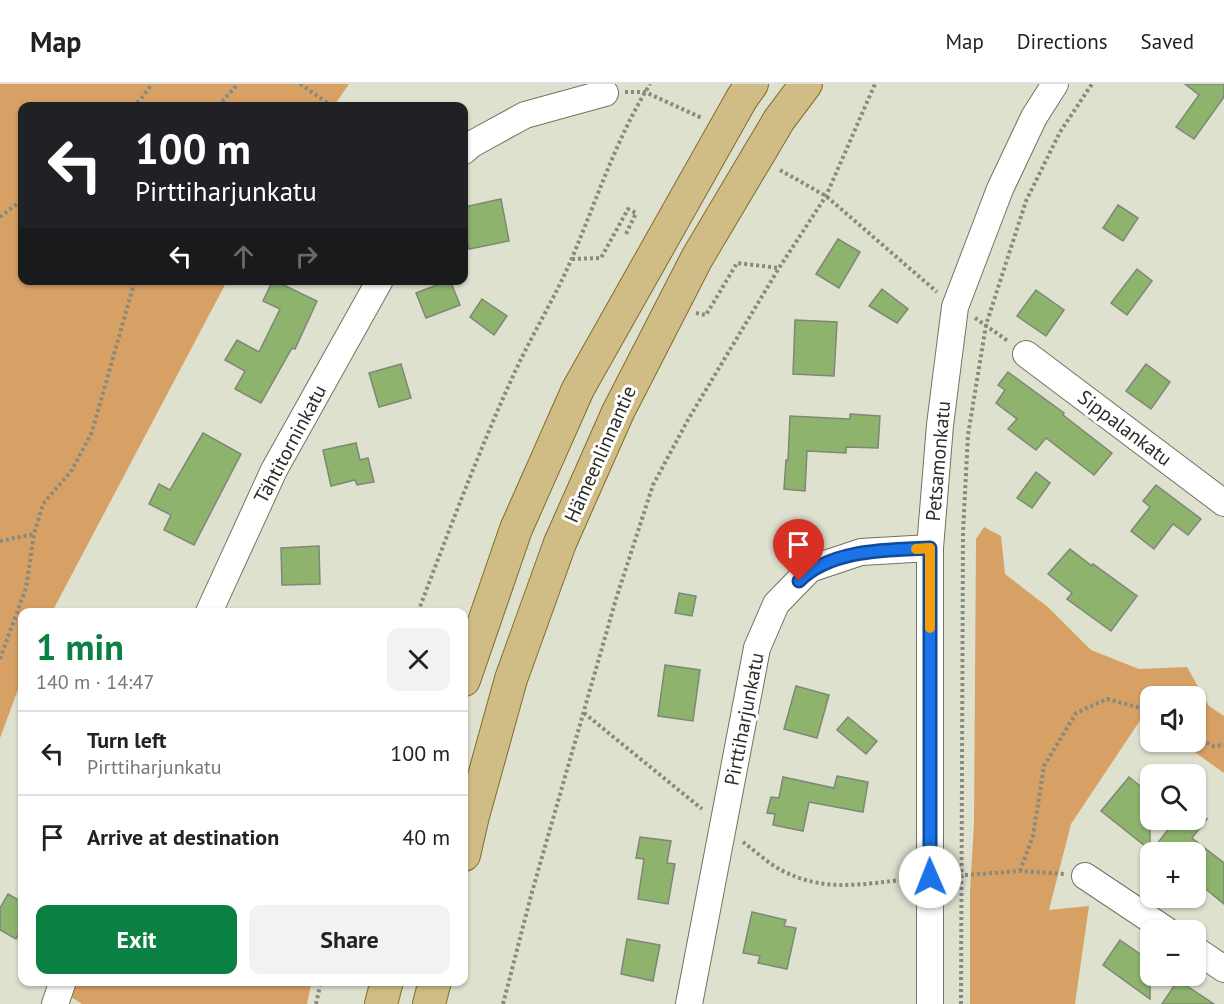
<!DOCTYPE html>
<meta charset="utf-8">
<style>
body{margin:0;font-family:"PT Sans",sans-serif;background:#f2f2f2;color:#222;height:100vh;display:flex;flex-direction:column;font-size:22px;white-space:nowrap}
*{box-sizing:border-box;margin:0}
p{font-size:20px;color:#767676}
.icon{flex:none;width:33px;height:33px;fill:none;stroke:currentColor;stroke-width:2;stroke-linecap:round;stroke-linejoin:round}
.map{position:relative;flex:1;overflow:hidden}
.drawer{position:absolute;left:18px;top:524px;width:450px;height:378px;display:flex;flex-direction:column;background:#fff;border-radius:12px;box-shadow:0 2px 4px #0004}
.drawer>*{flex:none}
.hud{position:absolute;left:18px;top:18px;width:450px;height:183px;border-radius:12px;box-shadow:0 2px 4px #0004;background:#202124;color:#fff;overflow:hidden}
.fabs{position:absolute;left:1140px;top:602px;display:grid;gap:12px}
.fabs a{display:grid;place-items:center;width:66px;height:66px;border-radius:12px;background:#fff;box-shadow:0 2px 4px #0004;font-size:30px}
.pin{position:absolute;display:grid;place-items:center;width:51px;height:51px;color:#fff;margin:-62px -26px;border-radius:50% 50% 50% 0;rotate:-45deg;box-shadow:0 0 6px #0007}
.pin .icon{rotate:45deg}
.me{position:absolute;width:66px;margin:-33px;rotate:359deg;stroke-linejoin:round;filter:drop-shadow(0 0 4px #0008)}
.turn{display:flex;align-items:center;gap:21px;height:126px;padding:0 18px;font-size:27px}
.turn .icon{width:78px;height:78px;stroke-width:2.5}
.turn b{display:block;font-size:42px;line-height:51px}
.lanes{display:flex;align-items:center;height:57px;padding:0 18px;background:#0003;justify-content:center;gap:30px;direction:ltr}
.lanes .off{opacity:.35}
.round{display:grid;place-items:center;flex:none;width:63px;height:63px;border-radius:12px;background:#f2f2f2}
.headline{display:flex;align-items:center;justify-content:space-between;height:102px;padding:0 18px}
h1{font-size:36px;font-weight:800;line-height:45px;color:#0b8043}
.action{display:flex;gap:12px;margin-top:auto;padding:12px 18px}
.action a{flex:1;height:69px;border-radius:12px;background:#0b8043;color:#fff;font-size:24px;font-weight:800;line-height:69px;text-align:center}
.action a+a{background:#f2f2f2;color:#222}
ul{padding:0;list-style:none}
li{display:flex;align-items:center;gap:18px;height:84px;padding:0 18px;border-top:2px solid #e0e0e0}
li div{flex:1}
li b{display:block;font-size:22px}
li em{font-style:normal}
header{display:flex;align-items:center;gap:36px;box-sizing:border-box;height:84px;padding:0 30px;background:#fff;border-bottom:2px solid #e0e0e0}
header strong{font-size:28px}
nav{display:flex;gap:33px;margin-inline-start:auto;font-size:21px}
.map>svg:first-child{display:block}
.green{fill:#d7a165}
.building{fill:#8db36d;stroke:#7e8778;stroke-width:1.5}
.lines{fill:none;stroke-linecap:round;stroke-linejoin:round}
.minor-casing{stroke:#727363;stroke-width:28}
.major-casing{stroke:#826d2e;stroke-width:34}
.path{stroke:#888a7d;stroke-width:4;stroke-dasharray:3 3;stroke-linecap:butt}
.minor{stroke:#fff;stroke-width:26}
.major{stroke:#d0bc85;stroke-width:32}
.route-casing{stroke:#114b97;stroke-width:15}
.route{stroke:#1a73e8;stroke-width:10}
.slow{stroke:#f59e0b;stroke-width:10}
.labels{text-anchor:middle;stroke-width:6;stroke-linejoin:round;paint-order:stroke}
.street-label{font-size:20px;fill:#2c2d26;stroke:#fff}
</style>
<header>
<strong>Map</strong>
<nav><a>Map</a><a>Directions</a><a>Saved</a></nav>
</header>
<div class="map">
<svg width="1224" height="920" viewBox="0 0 1224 920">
<rect width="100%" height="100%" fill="#dfe1cf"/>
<!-- green -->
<g class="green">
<path d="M 0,0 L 349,0 L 334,22 L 22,22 L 22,196 L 227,197 L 52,528 L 22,528 L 22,595 L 0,654 Z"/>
<path d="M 984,443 L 1001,452 L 1005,490 L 1049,524 L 1091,566 L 1139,585 L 1187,583 L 1209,622 L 1224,632 L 1224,689 L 1179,657 L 1196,657 L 1196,612 L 1150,612 L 1150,637 L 1143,632 L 1071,740 L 1049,826 L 1089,822 L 1075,920 L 970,920 L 970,807 L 974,739 L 976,455 Z"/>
<path d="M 75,897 L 312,897 L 307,920 L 82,920 L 71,913 Z"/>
</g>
<!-- building -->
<g class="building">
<path d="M 1185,0 L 1224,0 L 1224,13 L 1194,55 L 1176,43 L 1199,11 Z"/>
<path d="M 501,115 L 509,157 L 469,165 L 464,137 L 464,123 Z"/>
<path d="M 1118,121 L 1138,134 L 1123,157 L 1103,144 Z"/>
<path d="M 838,155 L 860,168 L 839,204 L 816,190 Z"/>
<path d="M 1137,185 L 1152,197 L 1127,231 L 1111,219 Z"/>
<path d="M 273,196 L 317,217 L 295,265 L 292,264 L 261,319 L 235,305 L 245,287 L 225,276 L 237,256 L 259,268 L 280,225 L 263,217 Z"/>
<path d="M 450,196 L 460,221 L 426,234 L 416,209 Z"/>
<path d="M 882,205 L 908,225 L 897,239 L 869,222 Z"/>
<path d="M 1036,206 L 1064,226 L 1046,252 L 1017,232 Z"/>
<path d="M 482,215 L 507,232 L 494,251 L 470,233 Z"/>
<path d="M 795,236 L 837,238 L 834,292 L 793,290 Z"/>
<path d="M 401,280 L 411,314 L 379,323 L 369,289 Z"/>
<path d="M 1146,280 L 1170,298 L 1151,325 L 1126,307 Z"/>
<path d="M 1008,288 L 1064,329 L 1063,331 L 1112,369 L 1094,391 L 1046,354 L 1036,366 L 1008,345 L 1017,335 L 996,319 L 1005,306 L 998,301 Z"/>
<path d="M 850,330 L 880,332 L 878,364 L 846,363 L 846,369 L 807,367 L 805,407 L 784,405 L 786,376 L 788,376 L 790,332 L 850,335 Z"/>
<path d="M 203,349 L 241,370 L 194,461 L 164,446 L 171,431 L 149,420 L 159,400 L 170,406 Z"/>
<path d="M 356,359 L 360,376 L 368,374 L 374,398 L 357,401 L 355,396 L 331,402 L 323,366 Z"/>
<path d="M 1036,388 L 1050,399 L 1032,424 L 1017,414 Z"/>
<path d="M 1156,401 L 1201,435 L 1188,451 L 1173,440 L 1154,465 L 1131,447 L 1150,423 L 1143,417 Z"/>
<path d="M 319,462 L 320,500 L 282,501 L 281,464 Z"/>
<path d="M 1070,465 L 1092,482 L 1093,480 L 1137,512 L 1111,547 L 1067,515 L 1072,509 L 1048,490 Z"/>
<path d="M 679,509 L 696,512 L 692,532 L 675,529 Z"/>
<path d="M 665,581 L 700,586 L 693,637 L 658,632 Z"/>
<path d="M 796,602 L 829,611 L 817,654 L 784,645 Z"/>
<path d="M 848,633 L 877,657 L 866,670 L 837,646 Z"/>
<path d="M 837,692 L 868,698 L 863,728 L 809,718 L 803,747 L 773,741 L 775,730 L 767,729 L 771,713 L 779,714 L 783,693 L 834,704 Z"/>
<path d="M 1129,693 L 1150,710 L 1150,766 L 1101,727 Z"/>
<path d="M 1176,735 L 1207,735 L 1192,754 L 1224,779 L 1224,820 L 1196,797 L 1196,768 L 1151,768 Z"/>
<path d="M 640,753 L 671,757 L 667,779 L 675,780 L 668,820 L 638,815 L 644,775 L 636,774 Z"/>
<path d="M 8,810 L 22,818 L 22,843 L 16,855 L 0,846 L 0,824 Z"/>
<path d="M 752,828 L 786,836 L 784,842 L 796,844 L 787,885 L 758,879 L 760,872 L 743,869 Z"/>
<path d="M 627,855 L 660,861 L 653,897 L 621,890 Z"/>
<path d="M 1120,856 L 1150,877 L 1150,915 L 1103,881 Z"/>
<path d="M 1178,896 L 1214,920 L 1162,920 Z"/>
</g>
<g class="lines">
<defs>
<g id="minor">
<path d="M 464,67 L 472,60 L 525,31 L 605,9"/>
<path d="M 1026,270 L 1224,419"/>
<path d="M 209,528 L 274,386 L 380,196"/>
<path d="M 1085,792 L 1166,846"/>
<path d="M 1196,866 L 1224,885"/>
<path d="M 55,920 L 63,897"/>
<path d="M 689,920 L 757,564 L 776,520 L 810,485 L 861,468 L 930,464"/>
<path d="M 930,920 L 930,464 L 940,341 L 955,223 L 1000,105 L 1034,33 L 1055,0"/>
</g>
<g id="major">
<path d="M 464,596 L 516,445 L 578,305 L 742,14 L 752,0"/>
<path d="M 464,771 L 473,732 L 511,595 L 560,459 L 618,328 L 697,174 L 779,36 L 806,0"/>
<path d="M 381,920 L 387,897"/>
<path d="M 429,920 L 435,897"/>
</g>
</defs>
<!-- minor casing -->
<use href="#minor" class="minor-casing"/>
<!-- major casing -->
<use href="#major" class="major-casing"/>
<!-- path -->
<g class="path">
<path d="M 300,0 L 332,22"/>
<path d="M 625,8 L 645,8 L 702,34"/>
<path d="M 132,22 L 141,15 L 152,0"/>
<path d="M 218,22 L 238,0"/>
<path d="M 780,86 L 826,112 L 937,208"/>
<path d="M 0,133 L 22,116"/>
<path d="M 572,175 L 601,174 L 628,125 L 636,129 L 626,150"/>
<path d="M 696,229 L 706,231 L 737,179 L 779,184"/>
<path d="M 975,234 L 1008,257"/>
<path d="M 0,457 L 34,450"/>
<path d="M 418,528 C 448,449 478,369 513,292 C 531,252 555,214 572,174 C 597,115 616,55 650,0"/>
<path d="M 0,575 L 26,504 L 34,450 L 43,420 L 72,386 L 92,348 L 135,196"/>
<path d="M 584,629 L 702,725"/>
<path d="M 1196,653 L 1213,662 L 1224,661"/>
<path d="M 743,758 C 755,767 768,779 781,786 C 824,809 863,800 909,795"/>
<path d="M 1020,787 L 1033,752 L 1044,682 L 1076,629 L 1107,615 L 1137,623 L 1150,630"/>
<path d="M 953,792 L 1020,787 L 1065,790"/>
<path d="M 316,920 L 321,897"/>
<path d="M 503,920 L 532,808 L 616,515 L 653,401 L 689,334 L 779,184 L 826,112 L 875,0"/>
<path d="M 961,920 L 963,448 L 968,351 L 986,241 L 1026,117 L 1060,48 L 1092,0"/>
</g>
<!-- minor -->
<use href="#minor" class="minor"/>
<!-- major -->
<use href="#major" class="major"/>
</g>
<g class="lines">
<defs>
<path id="route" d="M 799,497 C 831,465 887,466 930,464 L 930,793"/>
</defs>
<!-- route casing -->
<use href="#route" class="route-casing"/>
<!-- route -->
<use href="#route" class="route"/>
<!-- slow -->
<path class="slow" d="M 916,465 L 930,464 L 930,544"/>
</g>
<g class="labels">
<!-- street labels -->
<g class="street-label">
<text transform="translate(1125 344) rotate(37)" y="7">Sippalankatu</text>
<text transform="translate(290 360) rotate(-62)" y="7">Tähtitorninkatu</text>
<text transform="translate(600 370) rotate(-66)" y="7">Hämeenlinnantie</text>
<text transform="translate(938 377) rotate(-85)" y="7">Petsamonkatu</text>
<text transform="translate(744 635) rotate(-79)" y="7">Pirttiharjunkatu</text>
</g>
</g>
</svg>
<div class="fabs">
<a><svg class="icon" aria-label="sound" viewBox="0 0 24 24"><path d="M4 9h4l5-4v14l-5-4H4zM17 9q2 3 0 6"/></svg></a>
<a><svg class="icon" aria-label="search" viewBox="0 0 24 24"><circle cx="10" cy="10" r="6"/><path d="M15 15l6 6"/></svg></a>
<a>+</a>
<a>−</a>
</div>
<div class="pin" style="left:799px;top:497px;background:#d93025"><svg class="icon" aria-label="arrive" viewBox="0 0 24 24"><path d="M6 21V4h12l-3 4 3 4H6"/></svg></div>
<svg class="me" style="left:930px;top:793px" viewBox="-20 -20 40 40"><circle r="19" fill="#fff"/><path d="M0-13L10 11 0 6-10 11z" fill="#1a73e8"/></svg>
<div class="hud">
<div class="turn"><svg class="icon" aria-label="left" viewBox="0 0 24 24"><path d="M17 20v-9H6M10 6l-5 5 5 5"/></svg><div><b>100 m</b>Pirttiharjunkatu</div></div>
<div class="lanes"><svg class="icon" aria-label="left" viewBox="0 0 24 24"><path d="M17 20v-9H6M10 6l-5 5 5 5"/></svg><svg class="icon off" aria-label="ahead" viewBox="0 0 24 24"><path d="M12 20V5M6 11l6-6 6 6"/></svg><svg class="icon off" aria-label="right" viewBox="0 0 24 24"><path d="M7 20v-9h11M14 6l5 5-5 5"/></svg></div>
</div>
<section class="drawer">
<div class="headline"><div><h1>1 min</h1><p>140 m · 14:47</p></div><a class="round"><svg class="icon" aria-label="close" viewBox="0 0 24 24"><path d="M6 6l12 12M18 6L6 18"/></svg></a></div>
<ul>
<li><svg class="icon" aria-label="left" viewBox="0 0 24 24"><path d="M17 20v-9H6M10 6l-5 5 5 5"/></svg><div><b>Turn left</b><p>Pirttiharjunkatu</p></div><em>100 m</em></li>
<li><svg class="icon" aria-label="arrive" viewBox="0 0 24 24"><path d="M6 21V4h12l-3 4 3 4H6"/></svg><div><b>Arrive at destination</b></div><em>40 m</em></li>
</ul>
<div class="action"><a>Exit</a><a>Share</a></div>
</section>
</div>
